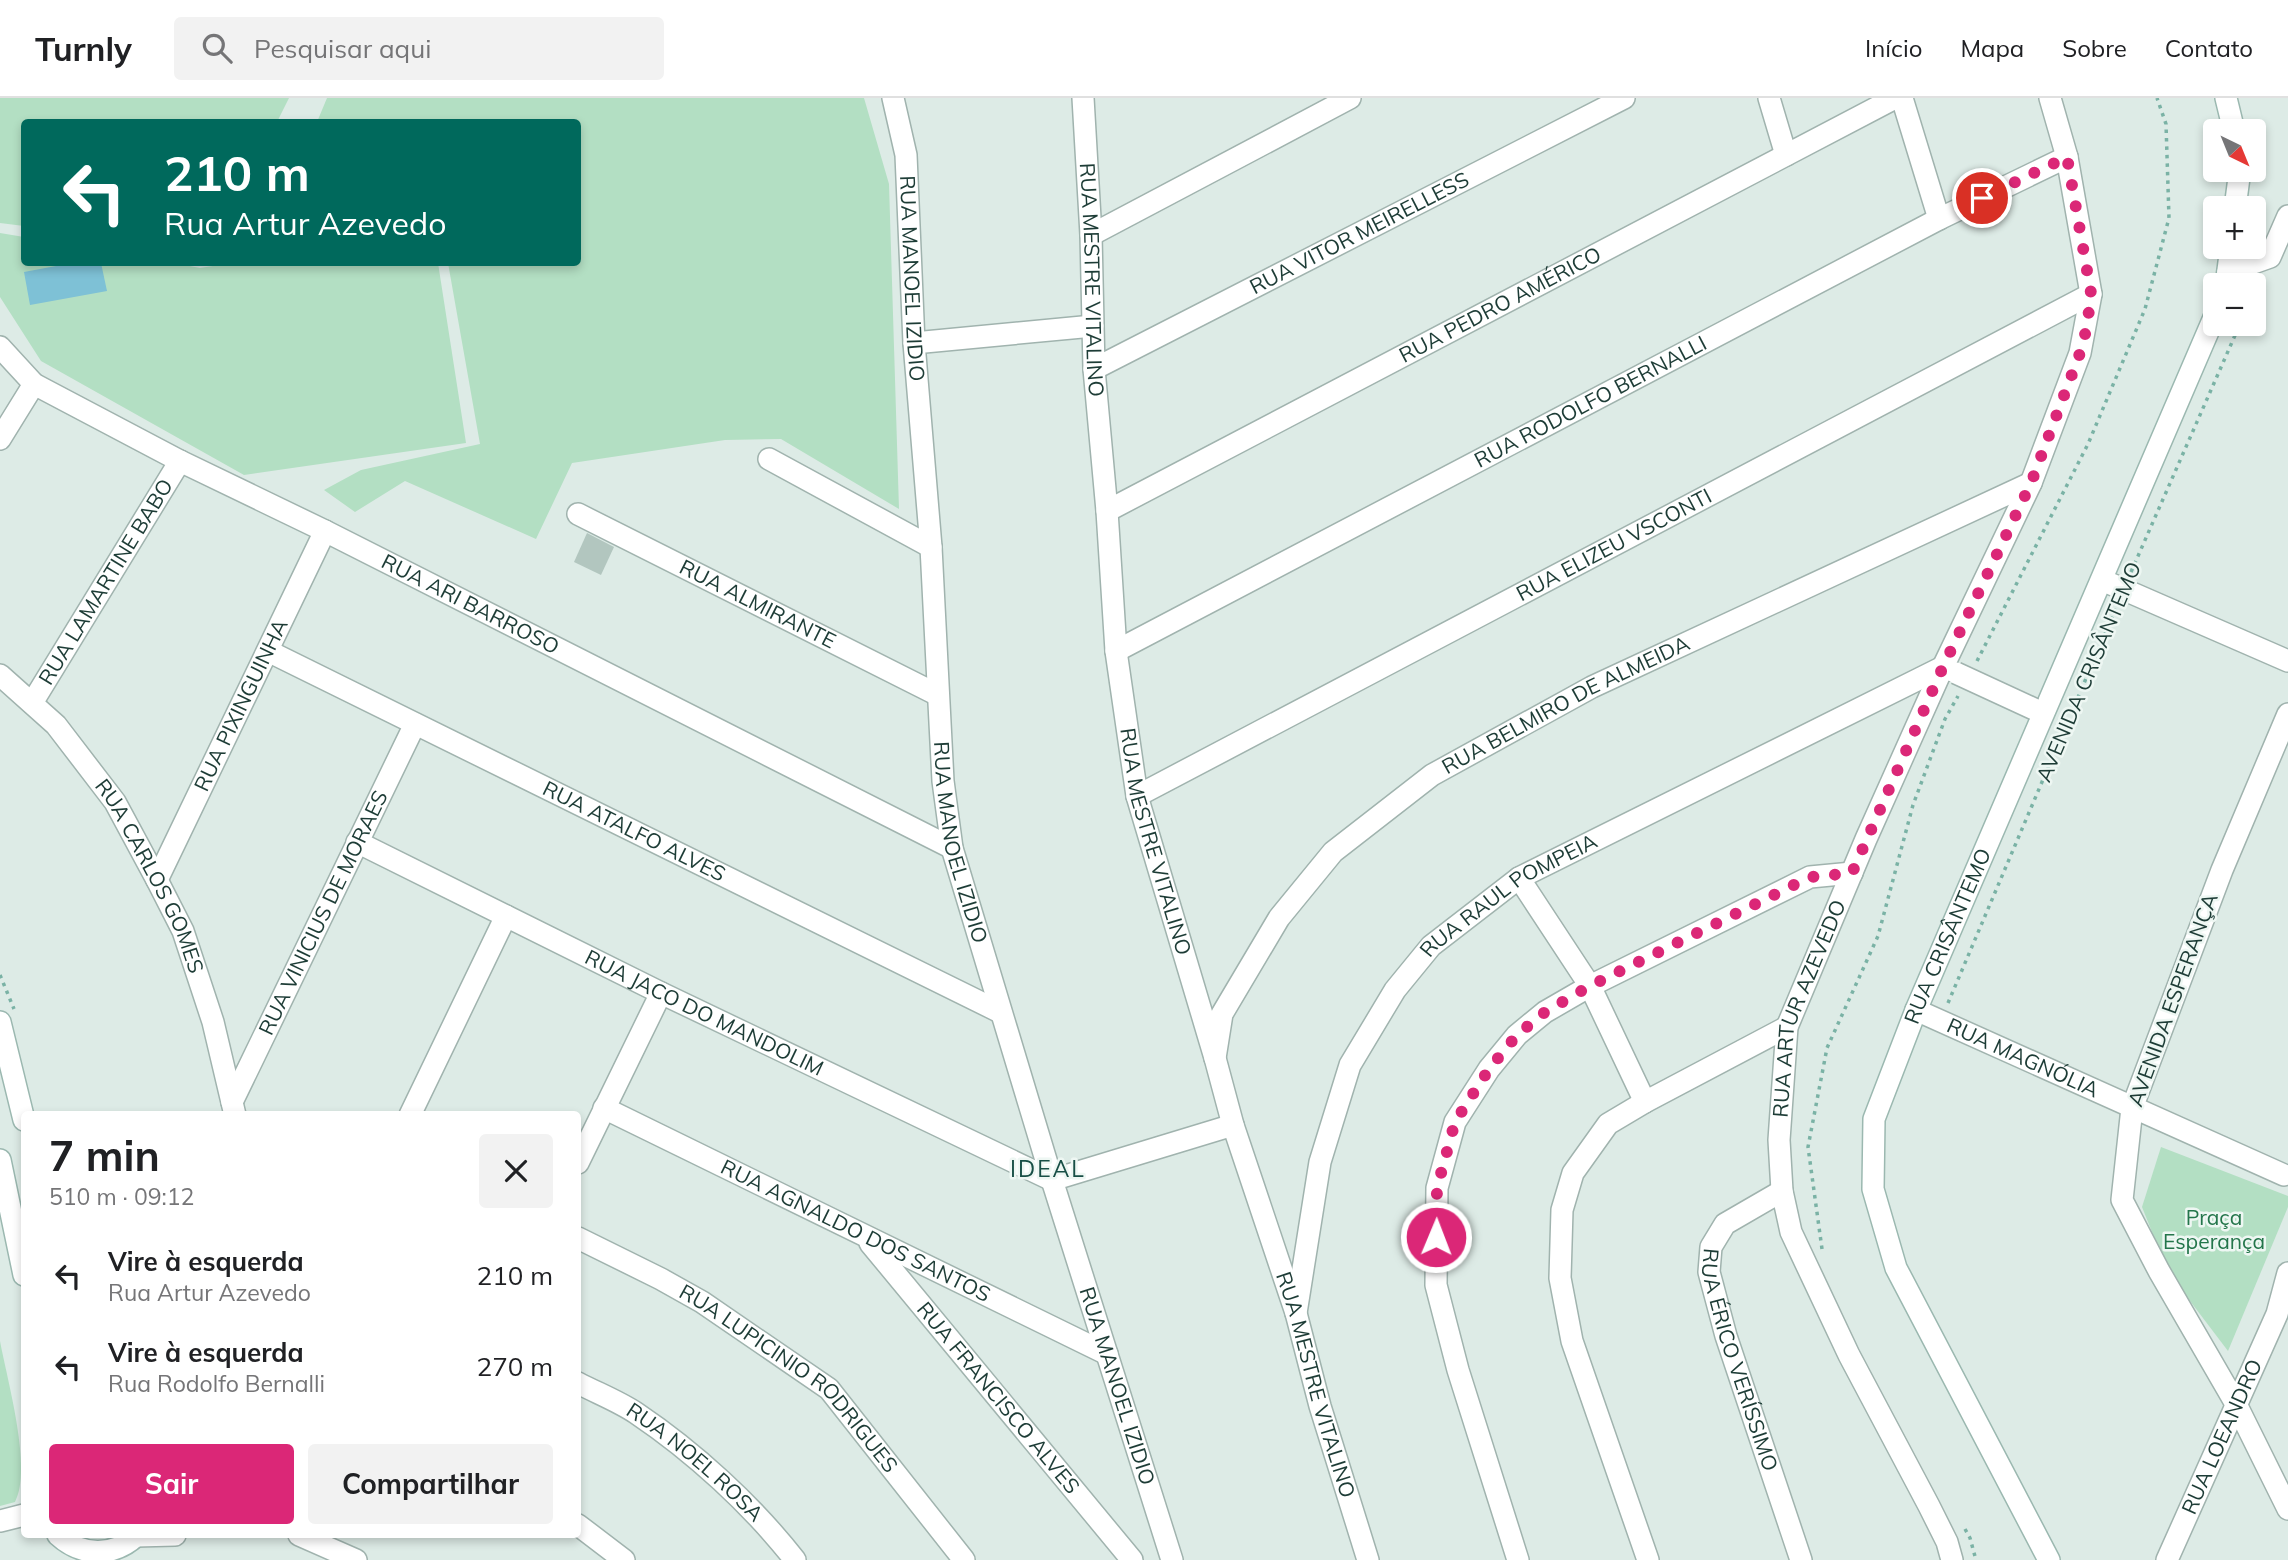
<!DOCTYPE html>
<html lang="pt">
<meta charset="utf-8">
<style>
body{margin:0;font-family:Mulish,sans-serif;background:#f2f2f2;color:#202124;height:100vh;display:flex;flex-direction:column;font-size:26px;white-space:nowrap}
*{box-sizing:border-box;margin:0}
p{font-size:23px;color:#757577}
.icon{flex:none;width:38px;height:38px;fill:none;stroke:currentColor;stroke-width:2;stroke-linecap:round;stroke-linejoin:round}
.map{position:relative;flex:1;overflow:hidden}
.panel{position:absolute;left:21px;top:1013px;width:560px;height:427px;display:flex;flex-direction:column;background:#fff;border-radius:7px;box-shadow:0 4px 10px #0003}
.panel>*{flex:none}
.hud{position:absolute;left:21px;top:21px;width:560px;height:147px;border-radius:7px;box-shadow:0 4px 10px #0003;background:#00695c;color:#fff;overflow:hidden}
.needle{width:46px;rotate:137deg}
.buttons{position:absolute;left:2203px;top:21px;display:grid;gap:14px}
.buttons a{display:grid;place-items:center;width:63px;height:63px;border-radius:7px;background:#fff;box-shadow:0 4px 10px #0003;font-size:35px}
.pin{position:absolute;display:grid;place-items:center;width:60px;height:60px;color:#fff;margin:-30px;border:4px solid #fff;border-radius:50%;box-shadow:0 2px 7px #0007}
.me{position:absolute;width:77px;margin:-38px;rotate:1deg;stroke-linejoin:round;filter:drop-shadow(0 0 5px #0008)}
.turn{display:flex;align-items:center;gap:24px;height:147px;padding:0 28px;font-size:32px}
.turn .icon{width:91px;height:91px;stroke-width:2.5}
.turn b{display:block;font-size:49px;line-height:60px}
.round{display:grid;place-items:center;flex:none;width:74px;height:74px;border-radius:7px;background:#f2f2f2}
.summary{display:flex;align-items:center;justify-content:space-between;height:119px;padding:0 28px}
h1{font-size:42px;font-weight:700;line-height:52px}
.cta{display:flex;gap:14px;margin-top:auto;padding:14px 28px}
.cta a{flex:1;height:80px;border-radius:7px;background:#db2777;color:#fff;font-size:28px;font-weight:700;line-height:80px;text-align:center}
.cta a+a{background:#f2f2f2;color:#202124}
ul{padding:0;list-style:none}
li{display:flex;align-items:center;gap:21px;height:91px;padding:0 28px}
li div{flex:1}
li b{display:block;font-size:26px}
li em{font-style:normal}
header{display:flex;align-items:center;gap:42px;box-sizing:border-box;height:98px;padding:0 35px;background:#fff;border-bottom:2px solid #e0e0e0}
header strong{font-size:33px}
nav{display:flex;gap:38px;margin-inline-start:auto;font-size:24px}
.search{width:490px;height:63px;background:#f2f2f2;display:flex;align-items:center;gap:18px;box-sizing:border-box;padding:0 24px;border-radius:7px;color:#757577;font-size:26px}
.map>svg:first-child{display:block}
.green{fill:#b3dfc3}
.water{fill:#7ec1d6}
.building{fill:#b2c6bf}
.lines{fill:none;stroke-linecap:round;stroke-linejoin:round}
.minor-casing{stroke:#a0b3ae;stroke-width:24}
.tertiary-casing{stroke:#a0b3ae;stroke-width:24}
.secondary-casing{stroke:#9bb8b0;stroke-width:24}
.path{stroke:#7ab2a5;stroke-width:3.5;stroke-dasharray:3.5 5;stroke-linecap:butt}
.minor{stroke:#fff;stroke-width:21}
.tertiary{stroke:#fff;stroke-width:21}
.secondary{stroke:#fff;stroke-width:21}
.minor-bridge-casing{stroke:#a0b3ae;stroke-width:24;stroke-linecap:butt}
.minor-bridge{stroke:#fff;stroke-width:21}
.route{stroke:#db2777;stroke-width:12;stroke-dasharray:0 21.6}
.labels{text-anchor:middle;stroke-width:5;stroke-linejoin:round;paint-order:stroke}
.street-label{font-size:21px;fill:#1d3c36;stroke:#eef7f3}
.park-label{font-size:21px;fill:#24764b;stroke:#eef7f3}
.neighbourhood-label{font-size:23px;letter-spacing:2px;fill:#184f46;stroke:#eef7f3}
</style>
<header>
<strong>Turnly</strong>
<div class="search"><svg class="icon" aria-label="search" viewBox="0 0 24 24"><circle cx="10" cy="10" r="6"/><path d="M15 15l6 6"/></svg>Pesquisar aqui</div>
<nav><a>Início</a><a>Mapa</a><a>Sobre</a><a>Contato</a></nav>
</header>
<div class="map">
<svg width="2288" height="1462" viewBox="0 0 2288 1462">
<rect width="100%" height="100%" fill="#ddebe6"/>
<!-- green -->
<g class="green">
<path d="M 0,0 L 289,0 L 277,24 L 24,24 L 24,128 L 0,125 Z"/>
<path d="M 327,0 L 864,0 L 889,86 L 899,411 L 781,341 L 725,342 L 572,365 L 536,441 L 405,383 L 355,414 L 324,392 L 361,372 L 480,346 L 448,165 L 578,164 L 578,24 L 317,24 Z"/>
<path d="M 0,135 L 24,139 L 24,164 L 169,164 L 200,170 L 238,164 L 438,165 L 466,345 L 244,377 L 41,263 L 0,199 Z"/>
<path d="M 2161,1049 L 2288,1098 L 2288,1109 L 2228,1253 L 2168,1174 L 2142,1109 Z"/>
<path d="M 0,1243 C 7,1281 33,1372 15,1404 L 0,1408 Z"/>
</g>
<!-- water -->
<path class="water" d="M 72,165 L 101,165 L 107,193 L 30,207 L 24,174 Z"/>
<!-- building -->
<path class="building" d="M 587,435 L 614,449 L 601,477 L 574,464 Z"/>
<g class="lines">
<defs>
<g id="minor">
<path d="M 1769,0 L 1786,57"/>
<path d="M 1902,0 L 1939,121"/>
<path d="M 1091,137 L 1350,0"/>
<path d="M 2228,174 L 2270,159 L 2288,118"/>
<path d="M 914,245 L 1093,228"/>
<path id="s1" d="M 0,249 L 34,286 L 180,363 L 325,433 L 952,750"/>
<path id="s2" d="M 1094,271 L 1624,0"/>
<path d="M 0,341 L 34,286"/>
<path d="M 769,361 L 931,449"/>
<path id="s3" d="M 1107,413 L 1895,0"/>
<path id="s4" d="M 578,416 L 938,597"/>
<path d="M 2102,482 L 2288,563"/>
<path id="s5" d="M 268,553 L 1000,914"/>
<path id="s6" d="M 1116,553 L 1939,121 L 2067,59"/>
<path id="s7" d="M 0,577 L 56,627 L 115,704 L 157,782 L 183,833 L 213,924 L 235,1017"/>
<path id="s8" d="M 32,605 L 180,363"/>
<path id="s9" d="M 1137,698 L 2091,196"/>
<path id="s10" d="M 357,744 L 661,895 L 1052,1082 L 1233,1027"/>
<path d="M 1519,780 L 1590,888 L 1645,1004"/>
<path id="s11" d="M 157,782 L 325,433"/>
<path id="s12" d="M 1916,912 L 2284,1077"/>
<path id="s13" d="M 1215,960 L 1222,916 L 1279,820 L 1333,754 L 1432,677 L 1592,589 L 2031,385"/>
<path id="s14" d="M 232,1004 L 415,626"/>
<path id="s15" d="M 604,1010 L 1107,1256"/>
<path d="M 410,1017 L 506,818"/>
<path d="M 578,1065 L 661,895"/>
<path id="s16" d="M 1782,1093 L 1725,1126 L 1711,1149 L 1709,1174 L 1726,1238 L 1801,1462"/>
<path id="s17" d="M 578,1140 L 661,1181 L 702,1204 L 829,1291 L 964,1462"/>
<path id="s18" d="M 870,1145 L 1132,1462"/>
<path id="s19" d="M 1296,1215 L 1320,1064 L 1350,967 L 1395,892 L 1431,848 L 1519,780 L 1943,569 L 1948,572"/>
<path id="s20" d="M 578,1285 C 597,1295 618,1303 636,1315 C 694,1354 752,1407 795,1462"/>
<path d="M 0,1423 L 24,1417"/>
<path d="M 578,1427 L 624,1462"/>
<path d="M 1518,1462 L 1458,1272 L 1436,1187 L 1437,1090 L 1455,1024 L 1489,971 L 1517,937 L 1545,914 L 1590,888 L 1810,779 L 1852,775"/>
<path d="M 1648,1462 L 1572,1243 L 1560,1180 L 1562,1112 L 1573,1075 L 1608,1026 L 1645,1004 L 1787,929"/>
<path id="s21" d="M 1952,1462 L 1947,1444 L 1929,1408 L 1849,1257 L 1791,1134 L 1782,1093 L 1779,1042 L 1787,929 L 1866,741 L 1943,569 L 2031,385 L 2080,255 L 2091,196 L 2067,59 L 2050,0"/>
<path id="s22" d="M 2167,1462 L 2277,1216 L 2288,1175"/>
</g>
<g id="tertiary">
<path id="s23" d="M 893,0 L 906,57 L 914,245 L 931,449 L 943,683 L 952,750 L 1052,1082 L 1172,1462"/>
<path id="s24" d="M 1083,0 L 1091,137 L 1094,271 L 1107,413 L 1116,553 L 1137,698 L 1215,960 L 1233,1027 L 1296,1215 L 1320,1308 L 1368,1462"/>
<path d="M 2288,616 L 2222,772 L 2132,1010 L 2122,1102 L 2159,1173 L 2236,1306 L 2288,1411"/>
<path d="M 299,1437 L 356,1462"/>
<path d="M 136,1438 L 175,1437"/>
</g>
<g id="secondary">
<path d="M 2226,0 L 2234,33"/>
<path d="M 2235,110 L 2240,72"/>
<path d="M 2226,187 L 2231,149"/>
<path d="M 0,924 L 24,1022"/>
<path d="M 0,1062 L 24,1177"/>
<path d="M 58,1437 C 82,1459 114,1459 137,1437"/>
<path id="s25" d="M 2049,1462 L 1896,1170 L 1873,1091 L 1874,1021 L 1916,912 L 2216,215"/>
</g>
</defs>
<!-- minor casing -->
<use href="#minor" class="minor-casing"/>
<!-- tertiary casing -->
<use href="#tertiary" class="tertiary-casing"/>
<!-- secondary casing -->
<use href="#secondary" class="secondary-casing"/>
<!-- path -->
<g class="path">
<path d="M 2254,195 L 2259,183"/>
<path d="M 2131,474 L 2240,226"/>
<path d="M 1977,563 L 2088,346 L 2145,211 L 2169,120 L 2166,26 L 2157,0"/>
<path d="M 0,877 L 14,911"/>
<path d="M 1948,905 L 2116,510"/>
<path d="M 1822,1151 L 1808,1049 L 1827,950 L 1878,838 L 1913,707 L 1945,621 L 1958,598"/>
<path d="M 1965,1431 L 1970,1440 L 1976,1462"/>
</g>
<!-- minor -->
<use href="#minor" class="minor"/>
<!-- tertiary -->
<use href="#tertiary" class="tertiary"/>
<!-- secondary -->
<use href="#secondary" class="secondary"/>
<defs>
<path id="minor-bridge" d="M 1956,575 L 2034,611"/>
</defs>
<!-- minor-bridge casing -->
<use href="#minor-bridge" class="minor-bridge-casing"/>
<!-- minor-bridge -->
<use href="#minor-bridge" class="minor-bridge"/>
</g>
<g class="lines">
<!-- route -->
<path class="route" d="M 1436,1139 L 1437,1090 L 1455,1024 L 1489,971 L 1517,937 L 1545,914 L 1590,888 L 1810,779 L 1852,775 L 1943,569 L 2031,385 L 2080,255 L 2087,229 L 2091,195 L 2067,59 L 1982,100"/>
</g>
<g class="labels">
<!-- street labels -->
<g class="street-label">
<text dy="7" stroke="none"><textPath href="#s2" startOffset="298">RUA VITOR MEIRELLESS</textPath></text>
<text dy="7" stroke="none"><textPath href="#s23" startOffset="182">RUA MANOEL IZIDIO</textPath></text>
<text dy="7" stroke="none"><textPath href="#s24" startOffset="182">RUA MESTRE VITALINO</textPath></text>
<text dy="7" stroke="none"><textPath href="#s3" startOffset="444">RUA PEDRO AMÉRICO</textPath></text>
<text dy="7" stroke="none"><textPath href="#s6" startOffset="536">RUA RODOLFO BERNALLI</textPath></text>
<text dy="7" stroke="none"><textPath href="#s9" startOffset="539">RUA ELIZEU VSCONTI</textPath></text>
<text dy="7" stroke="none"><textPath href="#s8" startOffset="142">RUA LAMARTINE BABO</textPath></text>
<text dy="7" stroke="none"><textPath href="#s1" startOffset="539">RUA ARI BARROSO</textPath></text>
<text dy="7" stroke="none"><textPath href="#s4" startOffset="201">RUA ALMIRANTE</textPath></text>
<text transform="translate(2089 574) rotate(-67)" y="7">AVENIDA CRISÂNTEMO</text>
<text dy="7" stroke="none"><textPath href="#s11" startOffset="194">RUA PIXINGUINHA</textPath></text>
<text dy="7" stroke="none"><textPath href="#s13" startOffset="518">RUA BELMIRO DE ALMEIDA</textPath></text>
<text dy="7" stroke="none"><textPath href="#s5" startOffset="408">RUA ATALFO ALVES</textPath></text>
<text dy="7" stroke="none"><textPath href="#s23" startOffset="749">RUA MANOEL IZIDIO</textPath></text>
<text dy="7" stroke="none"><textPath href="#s24" startOffset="749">RUA MESTRE VITALINO</textPath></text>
<text dy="7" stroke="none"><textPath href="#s7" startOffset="254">RUA CARLOS GOMES</textPath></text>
<text dy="7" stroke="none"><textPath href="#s19" startOffset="492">RUA RAUL POMPEIA</textPath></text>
<text dy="7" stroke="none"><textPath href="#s14" startOffset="210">RUA VINICIUS DE MORAES</textPath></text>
<text dy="7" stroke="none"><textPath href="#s25" startOffset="679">RUA CRISÂNTEMO</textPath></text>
<text transform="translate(2173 902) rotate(-70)" y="7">AVENIDA ESPERANÇA</text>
<text dy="7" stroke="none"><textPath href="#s21" startOffset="595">RUA ARTUR AZEVEDO</textPath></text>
<text dy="7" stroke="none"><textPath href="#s10" startOffset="387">RUA JACO DO MANDOLIM</textPath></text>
<text dy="7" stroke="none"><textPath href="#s12" startOffset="117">RUA MAGNÓLIA</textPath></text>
<text dy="7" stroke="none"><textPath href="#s15" startOffset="280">RUA AGNALDO DOS SANTOS</textPath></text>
<text dy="7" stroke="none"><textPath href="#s16" startOffset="210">RUA ÉRICO VERÍSSIMO</textPath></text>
<text dy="7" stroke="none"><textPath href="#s17" startOffset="256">RUA LUPICINIO RODRIGUES</textPath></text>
<text dy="7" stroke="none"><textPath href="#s24" startOffset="1316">RUA MESTRE VITALINO</textPath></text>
<text dy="7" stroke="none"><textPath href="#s23" startOffset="1316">RUA MANOEL IZIDIO</textPath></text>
<text dy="7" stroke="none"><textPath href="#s18" startOffset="201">RUA FRANCISCO ALVES</textPath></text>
<text dy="7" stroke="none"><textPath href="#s22" startOffset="135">RUA LOEANDRO</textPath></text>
<text dy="7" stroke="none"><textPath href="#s20" startOffset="142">RUA NOEL ROSA</textPath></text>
</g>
<!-- park labels -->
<g class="park-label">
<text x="2214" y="1127">Praça<tspan x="2214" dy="24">Esperança</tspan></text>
</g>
<!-- neighbourhood labels -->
<g class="neighbourhood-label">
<text x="1048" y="1079">IDEAL</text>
</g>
</g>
</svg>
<div class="buttons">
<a><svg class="needle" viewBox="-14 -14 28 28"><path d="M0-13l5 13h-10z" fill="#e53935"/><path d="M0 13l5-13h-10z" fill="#757577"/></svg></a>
<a>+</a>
<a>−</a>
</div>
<div class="pin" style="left:1982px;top:100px;background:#d93025"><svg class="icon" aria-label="arrive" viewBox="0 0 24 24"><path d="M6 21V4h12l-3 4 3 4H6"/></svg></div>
<svg class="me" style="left:1436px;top:1139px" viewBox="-20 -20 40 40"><circle r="17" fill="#db2777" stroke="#fff" stroke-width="3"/><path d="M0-11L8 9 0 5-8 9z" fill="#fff"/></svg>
<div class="hud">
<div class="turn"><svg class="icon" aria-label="left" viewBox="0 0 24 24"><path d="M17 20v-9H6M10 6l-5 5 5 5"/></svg><div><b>210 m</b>Rua Artur Azevedo</div></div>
</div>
<section class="panel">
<div class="summary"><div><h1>7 min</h1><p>510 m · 09:12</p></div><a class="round"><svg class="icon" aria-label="close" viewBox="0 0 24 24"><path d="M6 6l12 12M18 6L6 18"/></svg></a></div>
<ul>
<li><svg class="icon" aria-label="left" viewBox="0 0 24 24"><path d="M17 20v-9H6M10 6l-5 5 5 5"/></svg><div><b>Vire à esquerda</b><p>Rua Artur Azevedo</p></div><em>210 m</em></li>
<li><svg class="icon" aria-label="left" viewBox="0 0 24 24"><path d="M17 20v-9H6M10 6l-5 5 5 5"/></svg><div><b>Vire à esquerda</b><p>Rua Rodolfo Bernalli</p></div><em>270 m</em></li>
</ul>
<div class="cta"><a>Sair</a><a>Compartilhar</a></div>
</section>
</div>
